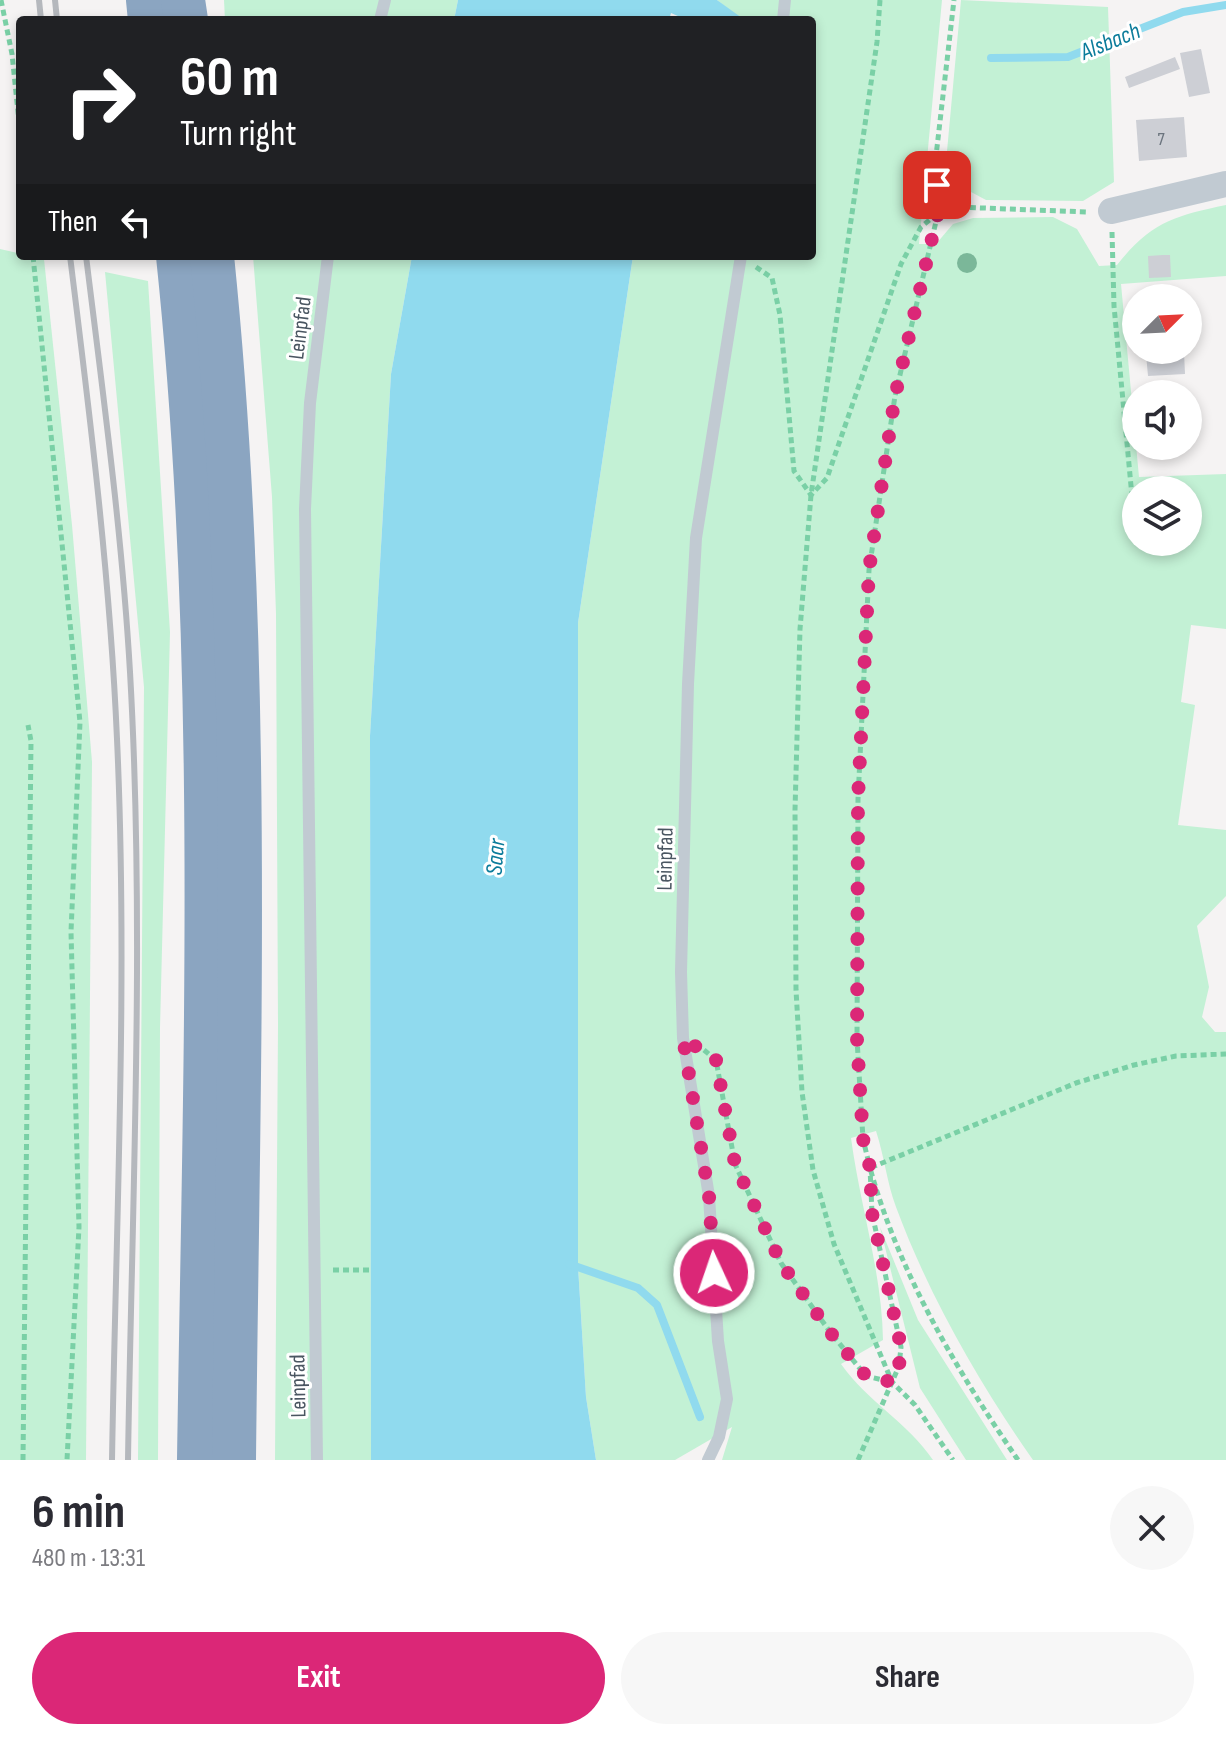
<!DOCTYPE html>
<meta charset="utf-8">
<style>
body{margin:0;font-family:"Sofia Sans Condensed",sans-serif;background:#f7f7f7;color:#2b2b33;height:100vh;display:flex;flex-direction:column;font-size:30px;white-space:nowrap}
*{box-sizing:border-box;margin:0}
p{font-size:26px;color:#7c7c81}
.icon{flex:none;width:44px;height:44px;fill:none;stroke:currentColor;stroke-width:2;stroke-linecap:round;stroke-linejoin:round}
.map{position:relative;height:1460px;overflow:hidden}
.drawer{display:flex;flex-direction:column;background:#fff;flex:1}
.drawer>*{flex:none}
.hud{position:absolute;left:16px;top:16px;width:800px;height:244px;border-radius:8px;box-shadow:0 4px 12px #0003;background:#202124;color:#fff;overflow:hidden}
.needle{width:52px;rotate:66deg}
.tools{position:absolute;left:1122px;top:284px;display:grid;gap:16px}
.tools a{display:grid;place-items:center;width:80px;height:80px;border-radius:50%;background:#fff;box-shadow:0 4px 12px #0003;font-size:40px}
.pin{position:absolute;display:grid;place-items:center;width:68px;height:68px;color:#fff;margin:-34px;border-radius:16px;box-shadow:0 4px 12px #0006}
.me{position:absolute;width:88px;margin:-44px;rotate:357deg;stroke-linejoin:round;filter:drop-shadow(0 0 6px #0008)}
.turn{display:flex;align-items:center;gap:28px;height:168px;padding:0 32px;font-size:36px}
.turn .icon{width:104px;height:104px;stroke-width:2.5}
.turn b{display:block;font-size:56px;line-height:68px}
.then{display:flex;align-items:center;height:76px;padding:0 32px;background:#0003;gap:16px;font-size:30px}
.round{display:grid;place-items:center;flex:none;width:84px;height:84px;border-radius:42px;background:#f7f7f7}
.overview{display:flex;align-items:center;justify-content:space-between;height:136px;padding:0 32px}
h1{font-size:48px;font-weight:700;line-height:60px}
.button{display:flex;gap:16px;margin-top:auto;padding:16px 32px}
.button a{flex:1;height:92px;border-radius:48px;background:#db2777;color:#fff;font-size:32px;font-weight:700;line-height:92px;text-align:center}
.button a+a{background:#f7f7f7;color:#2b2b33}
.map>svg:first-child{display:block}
.green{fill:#c3f1d5;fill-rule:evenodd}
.water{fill:#90daee}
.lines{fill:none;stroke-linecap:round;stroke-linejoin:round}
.stream{stroke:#90daee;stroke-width:8}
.building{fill:#cdcfd5}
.path{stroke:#7ad0a6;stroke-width:5;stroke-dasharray:6 4;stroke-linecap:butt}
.service{stroke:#c1cad2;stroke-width:12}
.minor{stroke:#c1cad2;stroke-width:26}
.motorway{stroke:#8ba5c1;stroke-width:44}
.rail{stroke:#b5b8bd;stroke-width:6}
.tree{fill:#7bb799}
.route{stroke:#db2777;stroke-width:14;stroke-dasharray:0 25.2}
.labels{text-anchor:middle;stroke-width:6;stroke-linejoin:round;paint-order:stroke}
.number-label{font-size:18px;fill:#6b747e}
.street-label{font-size:22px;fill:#4a5661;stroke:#fff}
.water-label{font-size:24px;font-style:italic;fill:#0c7c9b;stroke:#fff}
</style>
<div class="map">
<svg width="1226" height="1460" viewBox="0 0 1226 1460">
<rect width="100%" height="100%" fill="#f5f3f3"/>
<!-- green -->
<g class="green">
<path d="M 224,0 L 458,0 L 454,20 L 225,20 Z"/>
<path d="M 717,0 L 942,0 L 919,244 L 936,244 L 953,224 L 973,218 L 1053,217 L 1077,229 L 1099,266 L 1117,265 C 1151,222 1174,216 1226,205 L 1226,276 L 1121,284 L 1139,477 L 1226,474 L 1226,629 L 1191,625 L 1181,702 L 1195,705 L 1178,825 L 1226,830 L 1226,896 L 1197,926 L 1209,987 L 1202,1017 L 1215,1032 L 1226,1032 L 1226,1460 L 1033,1460 C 979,1383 929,1296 896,1207 C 887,1183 884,1155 876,1131 L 851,1138 C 860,1205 882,1273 883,1340 L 841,1364 C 867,1401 908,1423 933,1460 L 722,1460 L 732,1427 L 675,1460 L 596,1460 L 586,1397 L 578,1266 L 578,623 L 633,256 L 812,256 L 812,20 L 742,20 ZM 1136,490 L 1188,490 L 1188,542 L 1136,542 Z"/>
<path d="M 961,0 L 1108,7 L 1114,182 L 1083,201 L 986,200 L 958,185 L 946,162 Z"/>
<path d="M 0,249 L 44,259 L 72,525 L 92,762 L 86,1460 L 0,1460 Z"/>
<path d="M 253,256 L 412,256 L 391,374 L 370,736 L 371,1460 L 275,1460 L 278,1025 L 276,614 L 272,497 Z"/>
<path d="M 105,272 L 148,281 L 170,632 L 160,1028 L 158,1460 L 138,1460 L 144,687 Z"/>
<path d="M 880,1227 L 918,1320 L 1007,1460 L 966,1460 L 920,1388 Z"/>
</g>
<!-- water -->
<g class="water">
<path d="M 458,0 L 717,0 L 742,18 L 687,20 L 671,13 L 669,20 L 454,20 Z"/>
<path d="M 412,256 L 633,256 L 578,623 L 578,1266 L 586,1397 L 596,1460 L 371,1460 L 370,736 L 391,374 Z"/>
</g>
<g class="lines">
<!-- stream -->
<g class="stream">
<path d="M 991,58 L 1068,57 L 1183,12 L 1226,5"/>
<path d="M 569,1264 L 638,1288 L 657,1305 L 700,1417"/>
</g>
</g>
<!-- building -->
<g class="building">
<path d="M 1201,49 L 1210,93 L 1189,97 L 1180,53 Z"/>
<path d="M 1175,57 L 1180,69 L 1129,88 L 1125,77 Z"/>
<path d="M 1184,117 L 1187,157 L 1139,161 L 1136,120 Z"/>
<path d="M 1163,255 L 1170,255 L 1171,277 L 1149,278 L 1148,256 Z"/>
<path d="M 1184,352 L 1185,374 L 1148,376 L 1146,354 Z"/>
</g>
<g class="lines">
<!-- path -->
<g class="path">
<path d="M 1,0 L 12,54 L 20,131"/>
<path d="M 880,0 L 877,42 L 811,495 L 800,629 L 795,810 L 796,990 L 802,1092 L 813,1170 L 834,1244 L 892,1382 L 915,1405 L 953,1460"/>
<path d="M 1112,232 L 1114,306 L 1135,528"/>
<path d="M 33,256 L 80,722 L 71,932 L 79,1227 L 67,1460"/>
<path d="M 756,267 L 772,278 L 780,315 L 794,471 L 811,495 L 827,478 L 901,264 L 921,227 L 938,213 L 957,207 L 1087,212"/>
<path d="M 704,1050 L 716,1060 L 735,1164 L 781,1263 L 830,1332 L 866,1376 L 891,1382"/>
<path d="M 333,1270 L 372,1270"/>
<path d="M 23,1460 L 31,741 L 28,725"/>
<path d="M 858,1460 L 899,1366 L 901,1347 L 872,1213 L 870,1168 L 863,1139 L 857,1039 L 858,799 L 869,570 L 895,396 L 938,213 L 936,156 L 954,0"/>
<path d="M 1018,1460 C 957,1371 899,1273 870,1168 L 1076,1083 L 1134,1065 L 1176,1056 L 1226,1054"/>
</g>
<!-- service -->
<g class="service">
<path d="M 380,20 L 385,0"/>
<path d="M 783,20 L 785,0"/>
<path d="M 317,1460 L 305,509 L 310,403 L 328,256"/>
<path d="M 708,1460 L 719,1437 L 727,1399 L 718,1341 L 709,1196 L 683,1038 L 681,972 L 688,684 L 696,538 L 741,256"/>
</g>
<!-- minor -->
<path class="minor" d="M 1111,211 L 1226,184"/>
<!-- motorway -->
<g class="motorway">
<path d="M 148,0 L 150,20"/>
<path d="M 183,0 L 186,20"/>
<path d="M 178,256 C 220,655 205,1059 199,1460"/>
<path d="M 212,256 C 253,656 238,1059 234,1460"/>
</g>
<!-- rail -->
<g class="rail">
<path d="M 39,0 L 41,20"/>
<path d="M 55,0 L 57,20"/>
<path d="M 70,256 C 90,416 110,577 117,739 C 128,978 116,1220 112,1460"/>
<path d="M 86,256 C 103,394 122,533 130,672 C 145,934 132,1198 128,1460"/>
</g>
</g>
<!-- trees -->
<circle class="tree" cx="967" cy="263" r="10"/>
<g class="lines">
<!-- route -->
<path class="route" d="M 714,1273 L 709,1196 L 683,1038 L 716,1060 L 735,1164 L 781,1263 L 830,1332 L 866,1376 L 892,1382 L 899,1366 L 901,1347 L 872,1213 L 870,1168 L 863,1139 L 857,1039 L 858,799 L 869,570 L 895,396 L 938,213 L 937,185"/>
</g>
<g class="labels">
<!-- number labels -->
<g class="number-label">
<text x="1161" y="145">7</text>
</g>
<!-- street labels -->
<g class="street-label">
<text transform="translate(299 328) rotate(-83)" y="8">Leinpfad</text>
<text transform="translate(664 859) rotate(-89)" y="8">Leinpfad</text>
<text transform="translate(297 1386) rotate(-91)" y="8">Leinpfad</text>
</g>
<!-- water labels -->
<g class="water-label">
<text transform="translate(1110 41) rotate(-22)" y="8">Alsbach</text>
<text transform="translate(495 857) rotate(-85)" y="8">Saar</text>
</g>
</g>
</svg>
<div class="tools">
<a><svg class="needle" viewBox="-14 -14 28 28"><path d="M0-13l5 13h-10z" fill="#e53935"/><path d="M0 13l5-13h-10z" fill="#7c7c81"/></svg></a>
<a><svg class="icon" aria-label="sound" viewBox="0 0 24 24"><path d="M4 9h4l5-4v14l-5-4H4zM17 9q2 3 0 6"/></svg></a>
<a><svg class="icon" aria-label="layers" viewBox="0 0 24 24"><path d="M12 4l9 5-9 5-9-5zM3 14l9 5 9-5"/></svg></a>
</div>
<div class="pin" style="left:937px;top:185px;background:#d93025"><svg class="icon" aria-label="arrive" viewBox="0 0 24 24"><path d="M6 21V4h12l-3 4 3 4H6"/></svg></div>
<svg class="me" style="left:714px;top:1273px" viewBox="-20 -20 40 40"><circle r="17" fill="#db2777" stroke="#fff" stroke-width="3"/><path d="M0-11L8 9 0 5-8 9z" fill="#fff"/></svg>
<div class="hud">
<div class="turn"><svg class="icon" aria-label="right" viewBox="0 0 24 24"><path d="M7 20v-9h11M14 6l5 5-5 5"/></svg><div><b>60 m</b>Turn right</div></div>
<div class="then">Then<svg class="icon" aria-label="left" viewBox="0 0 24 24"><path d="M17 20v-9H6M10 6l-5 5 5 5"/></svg></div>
</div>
</div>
<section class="drawer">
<div class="overview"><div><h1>6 min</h1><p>480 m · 13:31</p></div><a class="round"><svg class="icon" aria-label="close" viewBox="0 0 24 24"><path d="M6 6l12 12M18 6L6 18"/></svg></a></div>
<div class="button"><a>Exit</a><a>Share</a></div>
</section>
